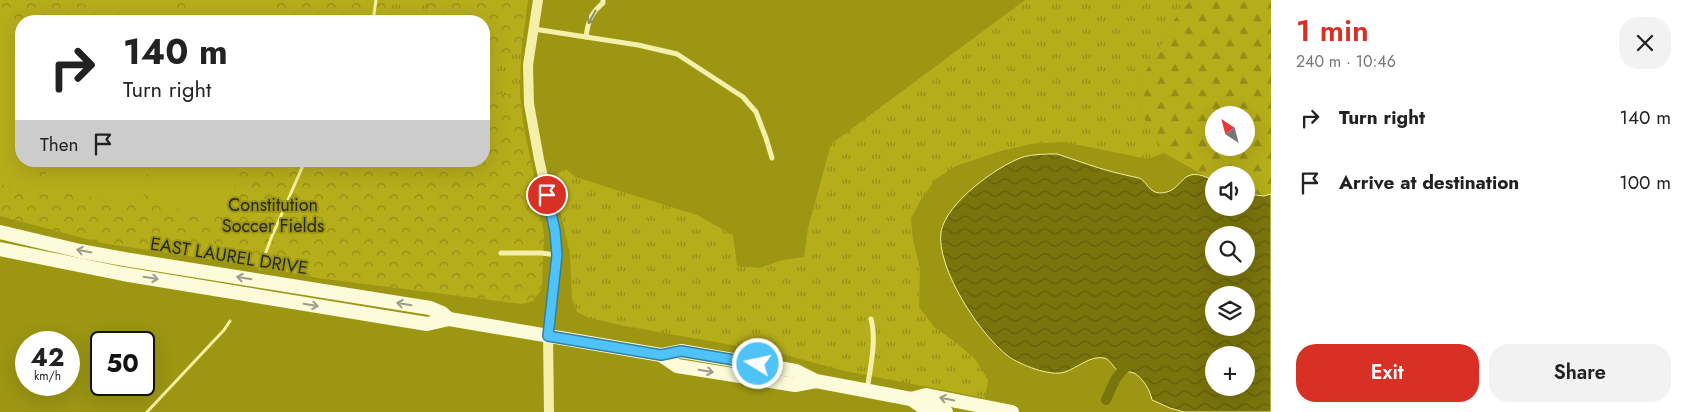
<!DOCTYPE html>
<meta charset="utf-8">
<style>
body{margin:0;font-family:Jost,sans-serif;background:#f2f2f2;color:#222;height:100vh;display:flex;flex-direction:column;font-size:19px;white-space:nowrap}
*{box-sizing:border-box;margin:0}
p{font-size:16px;color:#767676}
.icon{flex:none;width:28px;height:28px;fill:none;stroke:currentColor;stroke-width:2;stroke-linecap:round;stroke-linejoin:round}
.map{position:relative;flex:1;overflow:hidden}
.sheet{display:flex;flex-direction:column;background:#fff;width:425px}
.sheet>*{flex:none}
.hud{position:absolute;left:15px;top:15px;width:475px;height:152px;border-radius:20px;box-shadow:0 5px 20px #0002;background:#fff;color:#222;overflow:hidden}
.needle{width:32px;rotate:324deg}
.controls{position:absolute;left:1205px;top:106px;display:grid;gap:10px}
.controls a{display:grid;place-items:center;width:50px;height:50px;border-radius:50%;background:#fff;box-shadow:0 5px 20px #0002;font-size:25px}
.speed{position:absolute;left:15px;top:331px;display:flex;gap:10px;font-size:25px;font-weight:700;text-align:center}
.speed>*{display:grid;place-content:center;width:65px;height:65px;border-radius:50%;background:#fff;box-shadow:0 5px 20px #0002;line-height:1}
.speed small{font-size:12px;font-weight:400}
.speed .limit{border:2px solid #111;border-radius:8px;background:#fff;color:#111}
.pin{position:absolute;display:grid;place-items:center;width:42px;height:42px;color:#fff;margin:-21px;border:2px solid #fff;border-radius:50%;box-shadow:0 1px 5px #0007}
.me{position:absolute;width:55px;margin:-28px;rotate:280deg;stroke-linejoin:round;filter:drop-shadow(0 0 4px #0008)}
.turn{display:flex;align-items:center;gap:18px;height:105px;padding:0 25px;font-size:22px}
.turn .icon{width:65px;height:65px;stroke-width:2.5}
.turn b{display:block;font-size:35px;line-height:42px}
.then{display:flex;align-items:center;height:48px;padding:0 25px;background:#0003;gap:10px;font-size:19px}
.round{display:grid;place-items:center;flex:none;width:52px;height:52px;border-radius:20px;background:#f2f2f2}
.head{display:flex;align-items:center;justify-content:space-between;height:85px;padding:0 25px}
h1{font-size:30px;font-weight:600;line-height:38px;color:#d93025}
.button{display:flex;gap:10px;margin-top:auto;padding:10px 25px}
.button a{flex:1;height:58px;border-radius:20px;background:#d93025;color:#fff;font-size:20px;font-weight:600;line-height:58px;text-align:center}
.button a+a{background:#f2f2f2;color:#222}
ul{padding:0;list-style:none}
li{display:flex;align-items:center;gap:15px;height:65px;padding:0 25px}
li div{flex:1}
li b{display:block;font-size:19px}
li em{font-style:normal}
main{display:flex;flex:1;min-height:0}
.map>svg:first-child{display:block}
.grass{fill:url(#grass-tufts)}
.forest{fill:url(#forest-firs);fill-rule:evenodd}
.park{fill:url(#park-crowns)}
.pitch{fill:#b6ad1b}
.water{fill:url(#water-waves);stroke:#f6ef9b;fill-rule:evenodd}
.lines{fill:none;stroke-linecap:round;stroke-linejoin:round}
.stream{stroke:#f6ef9b;stroke-width:3}
.canal{stroke:#79740c;stroke-width:10}
.lane{stroke:#f4efa9;stroke-width:5}
.street{stroke:#f4efa9;stroke-width:10}
.secondary{stroke:#fdfbd9;stroke-width:14}
.oneway{stroke:#8e8c69}
.oneway2{stroke:#9e9c8a}
.route-casing{stroke:#337fa1;stroke-width:12}
.route{stroke:#4fc3f7;stroke-width:9}
.labels{text-anchor:middle;stroke-width:4;stroke-linejoin:round;paint-order:stroke}
.park-label{font-size:18px;fill:#292824;stroke:#9c9613}
.street-label{font-size:18px;fill:#292929;stroke:#9c9613}
</style>
<main>
<div class="map">
<svg width="1271" height="412" viewBox="0 0 1271 412">
<defs>
<pattern id="grass-tufts" width="24" height="20" patternUnits="userSpaceOnUse" patternTransform="scale(1.25)"><rect width="24" height="20" fill="#b6ad1b"/><path d="M3 7l-1-3M5 7V3M7 7l1-3M15 17l-1-3M17 17v-4M19 17l1-3" fill="none" stroke="#948d18"/></pattern>
<pattern id="forest-firs" width="22" height="20" patternUnits="userSpaceOnUse" patternTransform="scale(1.25)"><rect width="22" height="20" fill="#b6ad1b"/><path d="M5 1l3.5 6h-7zM16 11l3.5 6h-7z" fill="#948d18"/></pattern>
<pattern id="park-crowns" width="20" height="18" patternUnits="userSpaceOnUse" patternTransform="scale(1.25)"><rect width="20" height="18" fill="#b6ad1b"/><path d="M2 6a3 3 0 1 1 6 0M12 15a3 3 0 1 1 6 0" fill="none" stroke="#948d18"/></pattern>
<pattern id="water-waves" width="16" height="10" patternUnits="userSpaceOnUse" patternTransform="scale(1.25)"><rect width="16" height="10" fill="#79740c"/><path d="M0 5q4-4 8 0t8 0" fill="none" stroke="#635f0c"/></pattern>
</defs>
<rect width="100%" height="100%" fill="#9c9613"/>
<!-- grass -->
<g class="grass">
<path d="M 393,0 L 428,0 L 426,21 L 389,21 Z"/>
<path d="M 1025,0 L 1191,0 L 1175,19 L 1143,77 L 1138,104 L 1147,124 L 1164,153 L 1148,159 L 1064,142 L 1030,144 L 997,152 L 956,166 L 936,179 L 922,198 L 911,218 L 913,240 L 920,269 L 919,307 L 934,327 L 954,341 L 975,359 L 988,380 L 985,398 L 845,371 L 777,353 L 625,326 L 589,318 L 577,312 L 572,299 L 570,254 L 554,184 L 558,173 L 566,169 L 575,177 L 697,215 L 733,235 L 737,266 L 760,268 L 783,260 L 804,257 L 808,228 L 831,144 Z"/>
<path d="M 484,51 L 521,54 L 520,94 L 484,95 Z"/>
</g>
<!-- forest -->
<path class="forest" d="M 1191,0 L 1271,0 L 1271,194 L 1264,196 L 1246,194 L 1246,175 L 1214,175 L 1214,181 L 1164,153 L 1147,124 L 1138,104 L 1143,77 L 1175,19 ZM 1214,115 L 1246,115 L 1246,148 L 1214,148 Z"/>
<!-- park -->
<g class="park">
<path d="M 0,0 L 393,0 L 389,21 L 21,21 L 21,161 L 484,161 L 484,95 L 520,94 L 524,129 L 538,193 L 544,236 L 542,289 L 533,301 L 522,304 L 318,278 L 240,264 L 102,243 L 0,216 Z"/>
<path d="M 428,0 L 528,0 L 521,54 L 484,51 L 484,21 L 426,21 Z"/>
</g>
<!-- pitch -->
<g class="pitch">
<path d="M 62,0 L 173,0 L 169,21 L 166,21 Z"/>
<path d="M 188,0 L 272,0 L 269,21 L 185,21 Z"/>
<path d="M 0,20 L 21,23 L 21,161 L 41,161 L 37,191 L 0,185 Z"/>
<path d="M 48,161 L 149,161 L 142,206 L 43,189 Z"/>
<path d="M 154,161 L 239,161 L 229,218 L 147,204 Z"/>
</g>
<!-- water -->
<path class="water" d="M 1057,154 C 1076,160 1094,167 1113,172 C 1121,174 1130,176 1139,178 C 1147,181 1149,193 1160,193 C 1185,193 1179,161 1214,181 L 1214,208 L 1246,208 L 1246,194 L 1264,196 L 1271,194 L 1271,412 L 1184,412 L 1170,408 L 1152,400 C 1150,390 1143,378 1134,373 C 1129,371 1122,372 1117,370 C 1112,366 1111,360 1104,358 C 1091,355 1077,368 1065,372 C 1051,377 1020,365 1008,356 C 980,335 936,268 941,232 C 946,203 997,166 1023,157 C 1034,154 1047,154 1057,154 ZM 1214,235 L 1246,235 L 1246,268 L 1214,268 ZM 1214,295 L 1246,295 L 1246,328 L 1214,328 ZM 1214,355 L 1246,355 L 1246,388 L 1214,388 Z"/>
<g class="lines">
<!-- stream -->
<g class="stream">
<path d="M 373,21 L 376,0"/>
<path d="M 260,268 L 272,236 L 305,161"/>
<path d="M 147,412 L 224,330 L 230,321"/>
</g>
<!-- canal -->
<path class="canal" d="M 1106,400 C 1112,387 1117,371 1131,364"/>
<!-- lane -->
<g class="lane">
<path d="M 534,29 L 638,45 L 677,54 L 743,97 L 756,112 L 766,138 L 772,158"/>
<path d="M 586,37 C 588,21 591,13 603,3 L 603,0"/>
<path d="M 501,253 L 541,253 L 557,255"/>
<path d="M 867,390 C 870,370 877,339 871,319"/>
</g>
<!-- street -->
<path class="street" d="M 538,0 L 528,65 L 529,104 L 539,159 L 555,231 L 557,255 L 548,336 L 549,412"/>
<!-- secondary -->
<g class="secondary">
<path d="M 0,232 L 80,251 L 124,259 L 430,308 L 442,313 L 449,319"/>
<path d="M 0,249 L 123,274 L 427,324 L 449,319 L 661,355 L 681,351 L 796,371 L 816,381 L 911,399 L 924,408 L 946,412"/>
<path d="M 661,355 L 677,366 L 795,385 L 816,381"/>
<path d="M 911,399 L 926,395 L 1012,412"/>
</g>
</g>
<!-- one-way arrows -->
<defs><path id="oneway-shaft" d="M-6 0H5M1.5-3L5.5 0L1.5 3" fill="none" stroke-width="1.6" stroke-linecap="round" stroke-linejoin="round" transform="scale(1.25)"/></defs>
<use class="oneway" href="#oneway-shaft" transform="translate(592 17) rotate(119)"/>
<g class="oneway2">
<use href="#oneway-shaft" transform="translate(84 251) rotate(-169)"/>
<use href="#oneway-shaft" transform="translate(151 278) rotate(9)"/>
<use href="#oneway-shaft" transform="translate(244 278) rotate(-171)"/>
<use href="#oneway-shaft" transform="translate(404 304) rotate(-171)"/>
<use href="#oneway-shaft" transform="translate(311 305) rotate(9)"/>
<use href="#oneway-shaft" transform="translate(706 371) rotate(9)"/>
<use href="#oneway-shaft" transform="translate(947 399) rotate(-169)"/>
</g>
<g class="lines">
<defs>
<path id="route" d="M 547,195 L 555,231 L 557,255 L 548,336 L 661,355 L 681,351 L 758,364"/>
</defs>
<!-- route casing -->
<use href="#route" class="route-casing"/>
<!-- route -->
<use href="#route" class="route"/>
</g>
<g class="labels">
<!-- park labels -->
<g class="park-label">
<text x="273" y="211">Constitution<tspan x="273" dy="21">Soccer Fields</tspan></text>
</g>
<!-- street labels -->
<g class="street-label">
<text transform="translate(229 256) rotate(9)" y="6">EAST LAUREL DRIVE</text>
</g>
</g>
</svg>
<div class="controls">
<a><svg class="needle" viewBox="-14 -14 28 28"><path d="M0-13l5 13h-10z" fill="#e53935"/><path d="M0 13l5-13h-10z" fill="#767676"/></svg></a>
<a><svg class="icon" aria-label="sound" viewBox="0 0 24 24"><path d="M4 9h4l5-4v14l-5-4H4zM17 9q2 3 0 6"/></svg></a>
<a><svg class="icon" aria-label="search" viewBox="0 0 24 24"><circle cx="10" cy="10" r="6"/><path d="M15 15l6 6"/></svg></a>
<a><svg class="icon" aria-label="layers" viewBox="0 0 24 24"><path d="M12 4l9 5-9 5-9-5zM3 14l9 5 9-5"/></svg></a>
<a>+</a>
</div>
<div class="speed"><div>42<small>km/h</small></div><div class="limit">50</div></div>
<div class="pin" style="left:547px;top:195px;background:#d93025"><svg class="icon" aria-label="arrive" viewBox="0 0 24 24"><path d="M6 21V4h12l-3 4 3 4H6"/></svg></div>
<svg class="me" style="left:758px;top:364px" viewBox="-20 -20 40 40"><circle r="17" fill="#4fc3f7" stroke="#fff" stroke-width="3"/><path d="M0-11L8 9 0 5-8 9z" fill="#fff"/></svg>
<div class="hud">
<div class="turn"><svg class="icon" aria-label="right" viewBox="0 0 24 24"><path d="M7 20v-9h11M14 6l5 5-5 5"/></svg><div><b>140 m</b>Turn right</div></div>
<div class="then">Then<svg class="icon" aria-label="arrive" viewBox="0 0 24 24"><path d="M6 21V4h12l-3 4 3 4H6"/></svg></div>
</div>
</div>
<section class="sheet">
<div class="head"><div><h1>1 min</h1><p>240 m · 10:46</p></div><a class="round"><svg class="icon" aria-label="close" viewBox="0 0 24 24"><path d="M6 6l12 12M18 6L6 18"/></svg></a></div>
<ul>
<li><svg class="icon" aria-label="right" viewBox="0 0 24 24"><path d="M7 20v-9h11M14 6l5 5-5 5"/></svg><div><b>Turn right</b></div><em>140 m</em></li>
<li><svg class="icon" aria-label="arrive" viewBox="0 0 24 24"><path d="M6 21V4h12l-3 4 3 4H6"/></svg><div><b>Arrive at destination</b></div><em>100 m</em></li>
</ul>
<div class="button"><a>Exit</a><a>Share</a></div>
</section>
</main>
